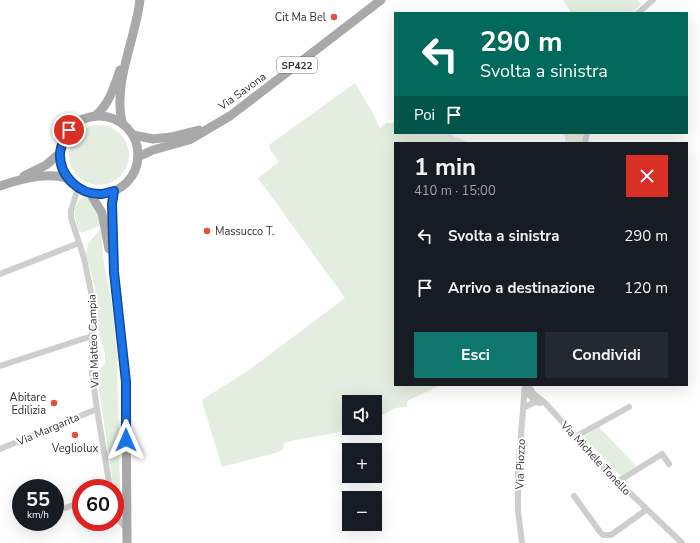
<!DOCTYPE html>
<html lang="it">
<meta charset="utf-8">
<style>
body{margin:0;font-family:"Nunito Sans",sans-serif;background:#242831;color:#f1f3f6;height:100vh;display:flex;flex-direction:column;font-size:15px;white-space:nowrap}
*{box-sizing:border-box;margin:0}
p{font-size:13px;color:#9ea1a6}
.icon{flex:none;width:22px;height:22px;fill:none;stroke:currentColor;stroke-width:2;stroke-linecap:round;stroke-linejoin:round}
.map{position:relative;flex:1;overflow:hidden}
.details{position:absolute;left:394px;top:142px;width:294px;height:244px;display:flex;flex-direction:column;background:#171b24;border-radius:0px;box-shadow:0 4px 16px #0002}
.details>*{flex:none}
.banner{position:absolute;left:394px;top:12px;width:294px;height:122px;border-radius:0px;box-shadow:0 4px 16px #0002;background:#00695c;color:#fff;overflow:hidden}
.tools{position:absolute;left:342px;top:395px;display:grid;gap:8px}
.tools a{display:grid;place-items:center;width:40px;height:40px;border-radius:0px;background:#171b24;box-shadow:0 4px 16px #0002;font-size:20px}
.speed{position:absolute;left:12px;top:479px;display:flex;gap:8px;font-size:20px;font-weight:700;text-align:center}
.speed>*{display:grid;place-content:center;width:52px;height:52px;border-radius:50%;background:#171b24;box-shadow:0 4px 16px #0002;line-height:1}
.speed small{font-size:10px;font-weight:400}
.speed .limit{border:6px solid #d22;background:#fff;color:#111}
.pin{position:absolute;display:grid;place-items:center;width:34px;height:34px;color:#fff;margin:-17px;border:2px solid #fff;border-radius:50%;box-shadow:0 1px 4px #0007}
.me{position:absolute;width:44px;margin:-22px;rotate:0deg;stroke-linejoin:round;filter:drop-shadow(0 0 3px #0008)}
.turn{display:flex;align-items:center;gap:14px;height:84px;padding:0 20px;font-size:18px}
.turn .icon{width:52px;height:52px;stroke-width:2.5}
.turn b{display:block;font-size:28px;line-height:34px}
.then{display:flex;align-items:center;height:38px;padding:0 20px;background:#0003;gap:8px;font-size:15px}
.round{display:grid;place-items:center;flex:none;width:42px;height:42px;border-radius:0px;background:#242831}
.overview{display:flex;align-items:center;justify-content:space-between;height:68px;padding:0 20px}
h1{font-size:24px;font-weight:700;line-height:30px}
.primary-button{display:flex;gap:8px;margin-top:auto;padding:8px 20px}
.primary-button a{flex:1;height:46px;border-radius:0px;background:#0f766e;color:#fff;font-size:16px;font-weight:700;line-height:46px;text-align:center}
.primary-button a+a{background:#242831;color:#f1f3f6}
ul{padding:0;list-style:none}
li{display:flex;align-items:center;gap:12px;height:52px;padding:0 20px}
li div{flex:1}
li b{display:block;font-size:15px}
li em{font-style:normal}
.map>svg:first-child{display:block}
.green{fill:#e4eee0}
.lines{fill:none;stroke-linecap:round;stroke-linejoin:round}
.street{stroke:#cecece;stroke-width:6}
.primary{stroke:#a9a9a9;stroke-width:9}
.route-casing{stroke:#114b97;stroke-width:10}
.route{stroke:#1a73e8;stroke-width:7}
.poi-dot{fill:#e35138;stroke:#fff;stroke-width:1.5}
.labels{text-anchor:middle;stroke-width:4;stroke-linejoin:round;paint-order:stroke}
.shield{fill:#fff;stroke:#6f6f6f;stroke-width:1}
.shield-label{font-size:10px;font-weight:bold;fill:#313131}
.poi-label{font-size:11px;fill:#313131;stroke:#fff;text-anchor:end}
.street-label{font-size:11px;fill:#313131;stroke:#fff}
</style>
<div class="map">
<svg width="700" height="543" viewBox="0 0 700 543">
<rect width="100%" height="100%" fill="#fff"/>
<!-- green -->
<g class="green">
<path d="M 563,0 L 638,0 L 641,4 L 632,13 L 571,13 Z"/>
<path d="M 355,83 L 370,108 L 380,128 L 386,123 L 395,123 L 395,133 L 450,133 L 453,136 L 470,143 L 395,143 L 395,385 L 441,385 L 409,400 L 407,402 L 407,407 L 395,408 L 375,419 L 375,402 L 349,402 L 349,428 L 353,428 C 331,436 307,436 284,443 L 283,449 L 278,452 L 222,467 L 202,401 L 203,399 L 249,370 L 345,298 L 258,178 L 279,162 L 271,151 L 269,145 Z"/>
<circle cx="99" cy="155" r="30"/>
<path d="M 564,133 L 584,133 L 582,143 L 566,143 Z"/>
<path d="M 85,196 L 87,196 L 98,212 L 101,225 L 82,233 L 79,231 C 74,219 71,204 85,196 Z"/>
<path d="M 101,229 L 104,264 L 112,305 L 117,354 L 120,486 L 119,504 L 115,495 L 115,488 L 113,488 L 112,477 L 97,377 L 97,372 L 103,366 L 105,362 L 105,354 L 96,322 L 95,288 L 86,254 L 88,243 Z"/>
<path d="M 599,427 L 636,466 L 621,476 L 583,437 Z"/>
</g>
<g class="lines">
<!-- street -->
<g class="street">
<path d="M 638,13 L 653,0"/>
<path d="M 585,143 L 587,133"/>
<path d="M 78,188 L 71,211 L 71,218 L 84,258 L 92,297 L 94,312 L 92,336 L 92,374 L 97,409 L 110,488"/>
<path d="M 0,274 L 79,243"/>
<path d="M 0,366 L 92,336"/>
<path d="M 528,385 L 533,393 L 546,404 L 606,470 L 682,543"/>
<path d="M 525,391 L 532,398 L 541,402"/>
<path d="M 523,408 L 535,402 L 540,403"/>
<path d="M 575,437 L 629,407"/>
<path d="M 0,449 L 97,409"/>
<path d="M 617,482 L 662,454 L 669,464"/>
<path d="M 574,496 L 600,532 L 603,535 L 611,535 L 646,510"/>
<path d="M 65,508 L 81,502"/>
<path d="M 115,508 L 118,519 L 126,528"/>
<path d="M 522,543 L 518,510 L 518,471 L 525,385"/>
</g>
<!-- primary -->
<g class="primary">
<path d="M 95,116 C 109,105 114,87 120,70"/>
<circle cx="99" cy="155" r="39"/>
<path d="M 122,123 C 113,82 135,41 140,0"/>
<path d="M 133,135 L 153,139 L 171,137 L 199,130"/>
<path d="M 138,157 L 153,150 L 189,140 L 230,116 L 381,0"/>
<path d="M 24,176 L 46,165 L 60,153"/>
<path d="M 0,186 C 20,179 46,172 67,178"/>
<path d="M 114,191 L 112,204 L 114,272 L 126,382 L 127,543"/>
<path d="M 90,193 L 102,213 L 109,249"/>
</g>
</g>
<g class="lines">
<defs>
<path id="route" d="M 69,130 C 65,137 61,144 60,153 C 59,176 79,195 102,194 C 106,193 110,192 114,191 L 112,204 L 114,272 L 126,382 L 126,440"/>
</defs>
<!-- route casing -->
<use href="#route" class="route-casing"/>
<!-- route -->
<use href="#route" class="route"/>
</g>
<!-- markers -->
<g class="poi-dot">
<circle cx="334" cy="17" r="4"/>
<circle cx="207" cy="231" r="4"/>
<circle cx="54" cy="403" r="4"/>
<circle cx="75" cy="435" r="4"/>
</g>
<g class="labels">
<!-- shield labels -->
<rect class="shield" x="277" y="57" width="40" height="16" rx="3"/>
<g class="shield-label">
<text x="297" y="69">SP422</text>
</g>
<!-- poi labels -->
<g class="poi-label">
<text x="326" y="21">Cit Ma Bel</text>
<text x="215" y="235" text-anchor="start">Massucco T.</text>
<text x="46" y="401">Abitare<tspan x="46" dy="13">Edilizia</tspan></text>
<text x="75" y="452" text-anchor="middle">Vegliolux</text>
</g>
<!-- street labels -->
<g class="street-label">
<text transform="translate(242 91) rotate(-36)" y="4">Via Savona</text>
<text transform="translate(93 341) rotate(-92)" y="4">Via Matteo Campia</text>
<text transform="translate(48 429) rotate(-23)" y="4">Via Margarita</text>
<text transform="translate(596 458) rotate(47)" y="4">Via Michele Tonello</text>
<text transform="translate(520 464) rotate(-88)" y="4">Via Piozzo</text>
</g>
</g>
</svg>
<div class="tools">
<a><svg class="icon" aria-label="sound" viewBox="0 0 24 24"><path d="M4 9h4l5-4v14l-5-4H4zM17 9q2 3 0 6"/></svg></a>
<a>+</a>
<a>−</a>
</div>
<div class="speed"><div>55<small>km/h</small></div><div class="limit">60</div></div>
<div class="pin" style="left:69px;top:130px;background:#d93025"><svg class="icon" aria-label="arrive" viewBox="0 0 24 24"><path d="M6 21V4h12l-3 4 3 4H6"/></svg></div>
<svg class="me" style="left:126px;top:440px" viewBox="-20 -20 40 40"><path d="M0-17L14 15 0 8-14 15z" fill="#1a73e8" stroke="#fff" stroke-width="4"/></svg>
<div class="banner">
<div class="turn"><svg class="icon" aria-label="left" viewBox="0 0 24 24"><path d="M17 20v-9H6M10 6l-5 5 5 5"/></svg><div><b>290 m</b>Svolta a sinistra</div></div>
<div class="then">Poi<svg class="icon" aria-label="arrive" viewBox="0 0 24 24"><path d="M6 21V4h12l-3 4 3 4H6"/></svg></div>
</div>
<section class="details">
<div class="overview"><div><h1>1 min</h1><p>410 m · 15:00</p></div><a class="round" style="background:#d93025;color:#fff"><svg class="icon" aria-label="close" viewBox="0 0 24 24"><path d="M6 6l12 12M18 6L6 18"/></svg></a></div>
<ul>
<li><svg class="icon" aria-label="left" viewBox="0 0 24 24"><path d="M17 20v-9H6M10 6l-5 5 5 5"/></svg><div><b>Svolta a sinistra</b></div><em>290 m</em></li>
<li><svg class="icon" aria-label="arrive" viewBox="0 0 24 24"><path d="M6 21V4h12l-3 4 3 4H6"/></svg><div><b>Arrivo a destinazione</b></div><em>120 m</em></li>
</ul>
<div class="primary-button"><a>Esci</a><a>Condividi</a></div>
</section>
</div>
